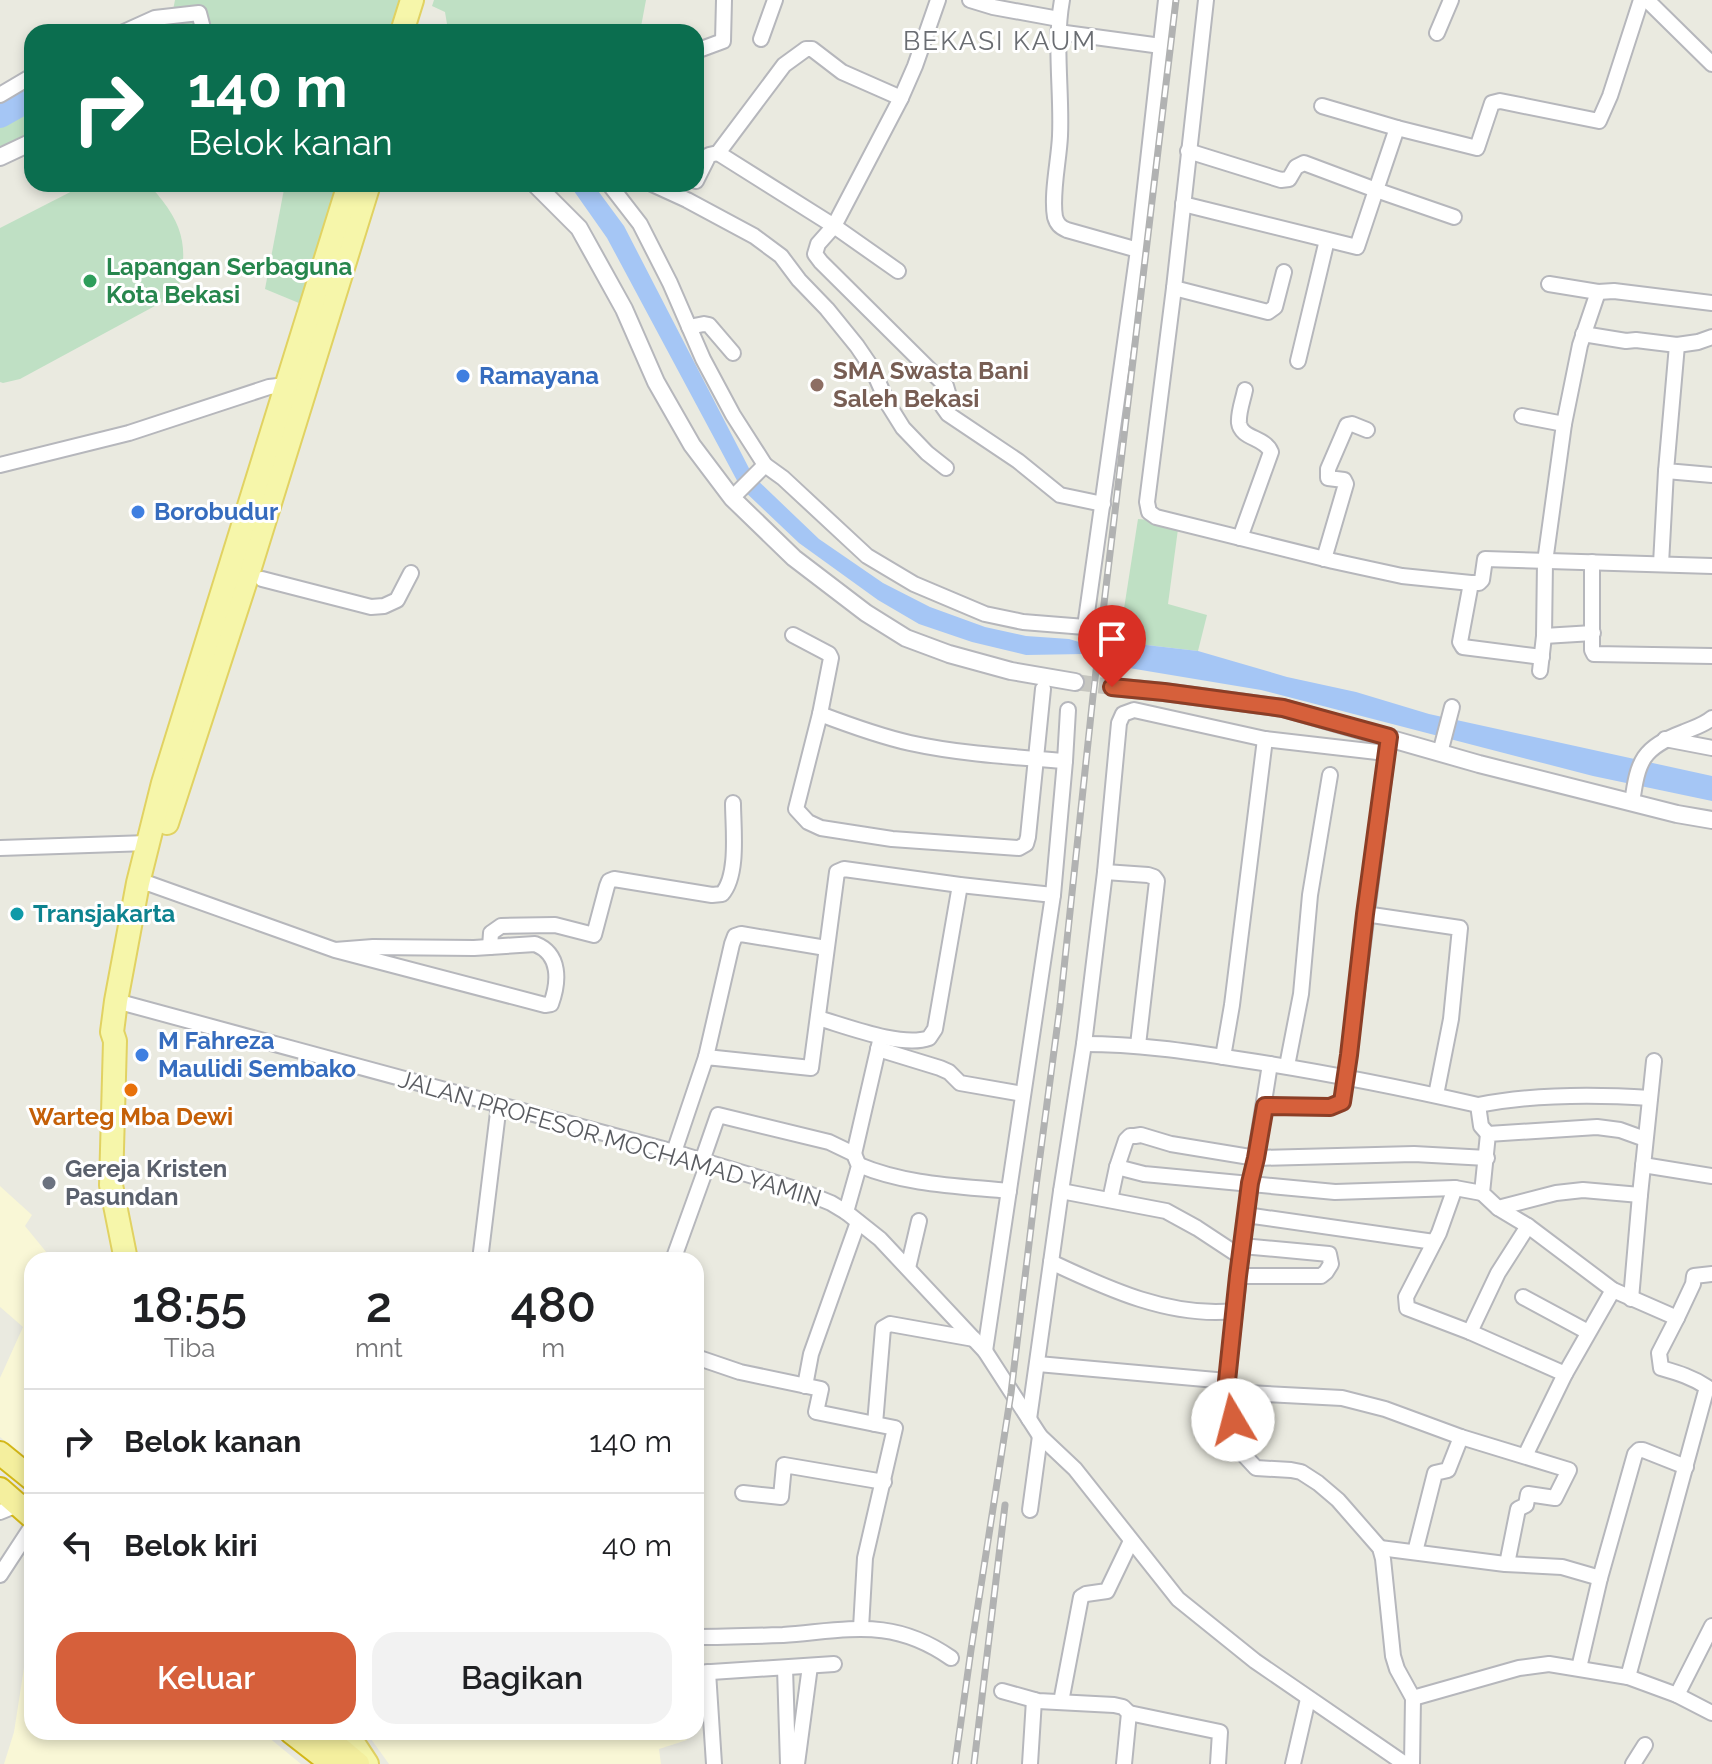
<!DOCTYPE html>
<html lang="id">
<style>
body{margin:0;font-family:Raleway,sans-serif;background:#f2f2f2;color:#202124;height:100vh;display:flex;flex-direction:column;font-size:30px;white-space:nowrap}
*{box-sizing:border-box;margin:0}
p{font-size:26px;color:#757577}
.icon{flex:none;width:44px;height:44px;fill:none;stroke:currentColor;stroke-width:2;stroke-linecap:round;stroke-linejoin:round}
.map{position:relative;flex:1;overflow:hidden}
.sheet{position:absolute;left:24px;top:1252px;width:680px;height:488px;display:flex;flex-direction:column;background:#fff;border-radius:24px;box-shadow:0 4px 12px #0003}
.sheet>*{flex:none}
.banner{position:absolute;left:24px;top:24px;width:680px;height:168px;border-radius:24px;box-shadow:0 4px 12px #0003;background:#0b6e4f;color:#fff;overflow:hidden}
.pin{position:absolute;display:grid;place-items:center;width:68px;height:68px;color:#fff;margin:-82px -34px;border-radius:50% 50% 50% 0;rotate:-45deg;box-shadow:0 0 8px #0007}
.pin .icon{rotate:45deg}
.me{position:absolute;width:88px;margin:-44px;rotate:352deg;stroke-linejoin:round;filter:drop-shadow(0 0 6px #0008)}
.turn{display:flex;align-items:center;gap:28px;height:168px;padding:0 32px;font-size:36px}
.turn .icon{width:104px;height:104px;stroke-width:2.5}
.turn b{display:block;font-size:56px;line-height:68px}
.eta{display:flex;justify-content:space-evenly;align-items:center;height:136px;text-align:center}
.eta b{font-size:48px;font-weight:600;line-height:56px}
.cta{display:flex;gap:16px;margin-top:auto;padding:16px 32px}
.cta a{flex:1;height:92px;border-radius:24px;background:#d6603b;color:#fff;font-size:32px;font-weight:600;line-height:92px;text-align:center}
.cta a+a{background:#f2f2f2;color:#202124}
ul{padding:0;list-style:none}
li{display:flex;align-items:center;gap:24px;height:104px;padding:0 32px;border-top:2px solid #e0e0e0}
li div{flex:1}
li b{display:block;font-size:30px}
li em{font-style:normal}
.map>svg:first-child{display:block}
.commercial{fill:#f9f7d6}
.green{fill:#bfe0c4}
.water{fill:#a5c6f5}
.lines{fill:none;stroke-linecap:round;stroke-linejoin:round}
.river{stroke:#a5c6f5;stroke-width:26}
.tertiary-tunnel{stroke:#c6c6c0;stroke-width:16;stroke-dasharray:16 8;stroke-linecap:butt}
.minor-casing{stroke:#b6b7bc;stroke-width:18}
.tertiary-casing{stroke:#b6b7bc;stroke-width:20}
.primary-casing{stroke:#e1d262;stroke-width:26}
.trunk-casing{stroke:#d3b717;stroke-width:26}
.minor{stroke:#fff;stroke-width:14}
.tertiary{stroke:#fff;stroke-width:16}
.primary{stroke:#f6f6aa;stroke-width:22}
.trunk{stroke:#f4ef9e;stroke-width:22}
.rail-casing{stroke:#b1b2b2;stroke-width:7}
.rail{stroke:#fff;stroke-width:4;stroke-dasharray:12;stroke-linecap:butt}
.route-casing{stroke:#8b3e26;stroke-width:20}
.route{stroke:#d6603b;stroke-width:14}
.leisure-dot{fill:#2e9e5b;stroke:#fff;stroke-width:3}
.shop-dot{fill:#3f7fe0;stroke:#fff;stroke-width:3}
.education-dot{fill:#8d6e63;stroke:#fff;stroke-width:3}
.culture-dot{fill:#0f9aa8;stroke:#fff;stroke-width:3}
.food-dot{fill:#e8710a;stroke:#fff;stroke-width:3}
.worship-dot{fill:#6b7280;stroke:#fff;stroke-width:3}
.labels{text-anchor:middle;stroke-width:6;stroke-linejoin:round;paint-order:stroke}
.leisure-label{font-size:24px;font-weight:bold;fill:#27864d;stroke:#fff;text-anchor:start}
.education-label{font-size:24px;font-weight:bold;fill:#785e54;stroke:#fff;text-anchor:start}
.shop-label{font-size:24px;font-weight:bold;fill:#366cbe;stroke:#fff;text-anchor:start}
.culture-label{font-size:24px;font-weight:bold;fill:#0d838f;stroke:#fff;text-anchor:start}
.food-label{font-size:24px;font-weight:bold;fill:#c56008;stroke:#fff}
.street-label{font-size:24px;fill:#595b60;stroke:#fff}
.worship-label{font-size:24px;font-weight:bold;fill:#5b616d;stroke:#fff;text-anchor:start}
.neighbourhood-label{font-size:26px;letter-spacing:2px;fill:#6a6d72;stroke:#fff}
</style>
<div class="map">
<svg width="1712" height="1764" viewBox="0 0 1712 1764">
<rect width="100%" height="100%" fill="#eaeae0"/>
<!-- commercial -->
<g class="commercial">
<path d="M 0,1186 L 32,1215 L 25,1226 L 52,1259 L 56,1260 L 32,1260 L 32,1461 L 9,1445 L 0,1437 L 0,1378 L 23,1327 L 0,1307 Z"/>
<path d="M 26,1655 L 32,1656 L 32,1732 L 262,1732 L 301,1764 L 4,1764 L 14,1732 Z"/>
<path d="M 366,1732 L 686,1732 L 687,1740 L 659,1749 L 661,1764 L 389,1764 Z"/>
</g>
<!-- green -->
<g class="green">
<path d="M 175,0 L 412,0 L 393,32 L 124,32 L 172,15 Z"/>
<path d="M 434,0 L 646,0 L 640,32 L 462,32 L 447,24 L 445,12 L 432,6 Z"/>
<path d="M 32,76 L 32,142 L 0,157 L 0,95 Z"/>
<path d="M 86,184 C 103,184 126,181 143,184 C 151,185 157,194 162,200 C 187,232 187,256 177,294 L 20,379 L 3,383 L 0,382 L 0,228 Z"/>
<path d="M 285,184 L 349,184 L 311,308 L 265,289 Z"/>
<path d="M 1138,519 L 1149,520 L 1178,529 L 1168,604 L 1207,615 L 1198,651 L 1138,644 L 1118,647 Z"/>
</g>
<!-- water -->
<path class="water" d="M 569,184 L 593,184 L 624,226 L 753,476 L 819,539 L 883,583 L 930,607 L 985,627 L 1026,636 L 1069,639 L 1086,644 L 1118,647 L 1138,644 L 1198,651 L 1287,677 L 1356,692 L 1429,714 L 1712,776 L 1712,801 L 1593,776 L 1261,690 L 1129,668 L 1117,657 L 1084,654 L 1026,655 L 972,642 L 919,624 L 878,600 L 799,543 L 741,488 L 607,238 Z"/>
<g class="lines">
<!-- river -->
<path class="river" d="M 0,115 L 32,97"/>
<!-- tertiary-tunnel -->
<path class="tertiary-tunnel" d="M 1075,682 L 1112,687"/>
<defs>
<g id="minor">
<path d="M 938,0 L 915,66 L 901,98 L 834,226 L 818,244 L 815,254 L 821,262 L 946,386 L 949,396 L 943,407 L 948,414 L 1018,461 L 1060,495 L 1103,504"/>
<path d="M 970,0 L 993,7 L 1059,19"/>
<path d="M 1062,0 C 1054,45 1062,91 1060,136 C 1059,160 1051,194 1055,217 C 1057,224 1060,227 1067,230 L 1138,250"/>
<path d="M 1206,0 L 1174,288 L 1147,502 L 1149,512 L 1156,517 L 1333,561 L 1402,576 L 1471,583 L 1479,583 L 1482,580 L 1485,559 L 1712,566"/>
<path d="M 1647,0 L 1712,64"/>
<path d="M 124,32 L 155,18 L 199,13 L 204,32"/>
<path d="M 1058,32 L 1161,46"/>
<path d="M 1437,33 L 1451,0"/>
<path d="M 761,39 L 775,0"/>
<path d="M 696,51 L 723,41 L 724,0"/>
<path d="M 0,95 L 32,76"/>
<path d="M 1322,106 L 1397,128 L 1376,190 L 1454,217"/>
<path d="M 1397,128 L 1477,148 L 1492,103 L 1500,101 L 1599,121 L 1610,96 L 1641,0"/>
<path d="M 718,153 L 834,226 L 898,271"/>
<path d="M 696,181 L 709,155 L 718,153 L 784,65 L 806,49 L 812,49 L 842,72 L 901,98"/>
<path d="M 609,184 L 640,224 L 670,283 L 703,359 L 733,415 L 765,465 L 783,478 L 867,556 L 914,584 L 985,614 L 1023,622 L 1085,627 L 1138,250 L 1166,0"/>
<path d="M 652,184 L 687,200 L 754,236 L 781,256 L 799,280 L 827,309 L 857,346 L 872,368 L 888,404 L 903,428 L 927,453 L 946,468"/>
<path d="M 1183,204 L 1357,247 L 1376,190 L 1304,163 L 1296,167 L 1289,179 L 1281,180 L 1188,151"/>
<path d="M 1549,284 L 1598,292 L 1614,291 L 1712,303"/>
<path d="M 1174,288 L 1268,312 L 1275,307 L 1284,272"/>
<path d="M 689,327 L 704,324 L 709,325 L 733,353"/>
<path d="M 1583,334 L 1626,341 L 1636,340 L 1677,345 L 1698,342 L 1712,337"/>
<path d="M 1677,345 L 1666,471 L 1712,475"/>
<path d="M 1298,361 L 1327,240"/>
<path d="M 1522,416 L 1564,424 L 1580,345 L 1598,292"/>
<path d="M 0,465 L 129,433 L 269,387 L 278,386 L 292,391"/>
<path d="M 732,498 L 765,465"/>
<path d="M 1240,538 L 1271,452 C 1265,437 1241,439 1239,423 C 1238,413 1243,400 1245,390"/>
<path d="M 1324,559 L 1346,484 L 1344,480 L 1328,478 L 1328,469 L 1347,425 L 1352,424 L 1367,430"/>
<path d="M 1592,562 L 1592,650 L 1594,654 L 1712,656"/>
<path d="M 1661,564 L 1666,471"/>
<path d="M 262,579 L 371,607 L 384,606 L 397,600 L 411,573"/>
<path d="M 1471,583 L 1460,642 L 1463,647 L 1542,657"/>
<path d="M 793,635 L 829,654 L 831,658 L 820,714 C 849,725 879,736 910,743 C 960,754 1014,757 1065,761"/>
<path d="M 1544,636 L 1593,633"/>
<path d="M 1540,671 L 1544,636 L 1545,562 L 1564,424"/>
<path d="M 820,714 L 796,809 L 808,822 L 821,828 L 892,839 L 1019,848 L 1026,844 L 1028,837 L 1043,689"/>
<path d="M 1665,739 L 1712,748"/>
<path d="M 1440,753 L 1452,707"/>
<path d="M 1632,803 C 1638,760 1642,748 1684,732 C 1693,728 1704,725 1712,718"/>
<path d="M 0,848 L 148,843"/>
<path d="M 1105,872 L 1148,875 L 1154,877 L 1157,881 L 1138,1045"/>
<path d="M 138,883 L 150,884 L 335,950 L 373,947 L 474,948 L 535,944 C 561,954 559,982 551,1004 L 545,1005 L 335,950"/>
<path d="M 1365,914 L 1460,928 L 1451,1019 L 1436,1095"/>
<path d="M 490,947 L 491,933 L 501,926 L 555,925 L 594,935 L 607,886 L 609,881 L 614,879 L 712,895 L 722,894 C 739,875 733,827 733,803"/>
<path d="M 116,1001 L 674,1152 L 799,1190 L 831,1203 L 846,1212 L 880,1239 L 985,1351 L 1040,1436 L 1075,1469 L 1178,1599 L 1255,1661 L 1405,1764"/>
<path d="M 818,1018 C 846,1026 902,1048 929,1038 L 935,1029 L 960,885"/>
<path d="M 1084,1044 C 1136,1044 1186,1051 1237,1059 C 1318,1071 1398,1087 1478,1105 L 1481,1126 L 1488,1134"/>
<path d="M 878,1049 L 940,1068 L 949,1072 L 960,1083 L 1023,1094"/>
<path d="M 706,1057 L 732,944 L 735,936 L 741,934 L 826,948"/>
<path d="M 1223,1057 L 1232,1005 L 1265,739"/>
<path d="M 1287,1066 L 1301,994 L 1310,895 L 1330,775"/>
<path d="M 1478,1105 C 1535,1094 1593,1094 1650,1098"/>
<path d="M 1265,1106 L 1330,1107 L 1342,1102 L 1349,1055 L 1388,746"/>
<path d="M 674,1152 L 706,1057 L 811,1068 L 837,872 L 844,869 L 960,885 L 1053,895"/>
<path d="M 854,1154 L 880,1041"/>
<path d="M 702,1161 L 718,1115 L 829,1142 L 854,1154 L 859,1166 L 846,1212"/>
<path d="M 859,1165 C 906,1185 959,1186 1009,1191"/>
<path d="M 1643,1165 L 1712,1176"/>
<path d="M 1117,1167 L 1144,1174 L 1335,1192 L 1455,1188 L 1482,1193"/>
<path d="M 1455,1188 L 1439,1233 L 1406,1297 L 1407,1308 L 1470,1332 L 1565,1374"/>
<path d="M 1061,1191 L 1166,1211 L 1197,1228 L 1241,1257"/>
<path d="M 1110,1200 L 1117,1167 L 1126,1140 L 1130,1136 L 1135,1136 L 1141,1135 L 1171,1144 L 1256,1158 L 1414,1154 L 1487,1158"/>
<path d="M 1498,1208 L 1556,1193 L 1583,1190 L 1640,1195"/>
<path d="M 1246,1215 L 1270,1064"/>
<path d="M 480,1260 L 499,1104"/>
<path d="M 673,1260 L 708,1163"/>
<path d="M 1051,1262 C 1108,1289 1171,1318 1235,1311"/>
<path d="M 908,1268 L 919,1221"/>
<path d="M 1238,1276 L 1321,1276 L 1326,1272 L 1331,1264 L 1329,1254 L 1242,1246"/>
<path d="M 1523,1297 L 1588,1332"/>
<path d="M 1631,1299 L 1640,1195 L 1654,1061"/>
<path d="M 1677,1318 L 1693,1284 L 1694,1276 L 1712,1274"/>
<path d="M 1470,1332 L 1498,1273 L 1528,1226"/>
<path d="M 985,1351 L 1053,895 L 1065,761 L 1068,710"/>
<path d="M 696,1357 L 740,1372 L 821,1389 L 816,1412 L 875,1424"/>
<path d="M 1038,1364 L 1227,1381"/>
<path d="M 805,1386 L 811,1354 L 858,1222"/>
<path d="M 1229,1392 L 1342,1398 L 1385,1409 L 1461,1437 L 1569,1470 L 1555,1498 L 1528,1494 L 1526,1505 L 1518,1509 L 1507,1564"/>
<path d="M 1029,1419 L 1061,1191 L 1084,1044 L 1105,872 L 1119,723 L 1123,714 L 1134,710 L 1265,739 L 1386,753"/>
<path d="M 1525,1456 L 1565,1374 L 1613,1290"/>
<path d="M 743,1493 L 781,1497 L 784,1465 L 884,1482"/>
<path d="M 1030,1510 L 1040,1436"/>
<path d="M 0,1512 L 32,1499"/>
<path d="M 1380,1548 L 1505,1564 L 1562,1567 L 1600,1578"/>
<path d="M 1415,1552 L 1435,1473 L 1448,1470 L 1461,1437"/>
<path d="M 0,1575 L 32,1526"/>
<path d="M 861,1628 L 865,1558 L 895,1428 L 875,1424 L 883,1328 L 890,1324 L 974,1339"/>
<path d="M 696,1637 C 725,1637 754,1636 783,1635 C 850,1630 892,1617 951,1658"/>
<path d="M 785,1668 L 788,1764"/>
<path d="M 1579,1668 L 1600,1578 L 1635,1454 L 1639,1450 L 1643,1450 L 1686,1467"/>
<path d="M 708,1672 L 714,1764"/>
<path d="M 696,1673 L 834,1664"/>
<path d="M 1628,1677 L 1707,1387 C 1692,1377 1678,1373 1661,1368 L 1659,1353 L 1677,1318 L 1613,1290 L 1528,1226 L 1498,1208 L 1482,1193 L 1488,1134 L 1597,1127 L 1620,1130 L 1645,1139"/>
<path d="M 1002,1691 L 1038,1701 L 1114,1705 L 1123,1707 L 1129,1713 L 1124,1764"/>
<path d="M 1677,1695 L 1712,1626"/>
<path d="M 1413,1698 L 1519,1668 L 1549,1664 L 1628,1677 L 1677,1695 L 1712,1713"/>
<path d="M 1061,1702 L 1081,1597 L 1086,1594 L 1107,1591 L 1131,1541"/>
<path d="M 1129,1713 L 1220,1732 L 1218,1764"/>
<path d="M 797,1764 L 810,1666"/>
<path d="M 1030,1764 L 1034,1700"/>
<path d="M 1293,1764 L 1308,1699"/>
<path d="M 1412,1764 L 1413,1698 L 1397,1669 L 1393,1656 L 1383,1559 L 1380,1548 L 1338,1500 L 1318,1483 L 1301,1472 L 1291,1470 L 1256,1468 L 1243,1454 L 1233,1420 L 1227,1381 L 1246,1215 L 1434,1242"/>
<path d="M 1633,1764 L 1645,1745"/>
</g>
<g id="tertiary">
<path d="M 0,157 L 32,142"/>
<path d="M 535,184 L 579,228 L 624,309 L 656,382 L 692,445 L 732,498 L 794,558 L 866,613 L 906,638 L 949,654 L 1011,671 L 1075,682"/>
<path d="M 1112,687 L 1164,692 L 1283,708 L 1479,764 L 1677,814 L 1712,820"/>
</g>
<g id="primary">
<path d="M 402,32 L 412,0"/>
<path d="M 167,823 L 248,574 L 369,184"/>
<path d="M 126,1260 L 111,1185 L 115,1041 L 112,1032 L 116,1001 L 138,883 L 163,783 L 349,184"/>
<path d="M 346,1732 L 367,1764"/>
</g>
<g id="trunk">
<path d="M 0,1453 L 32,1479"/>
<path d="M 0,1489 L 32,1517"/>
<path d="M 291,1732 L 332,1764"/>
<path d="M 320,1732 L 358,1764"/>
</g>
</defs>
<!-- minor casing -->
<use href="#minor" class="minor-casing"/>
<!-- tertiary casing -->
<use href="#tertiary" class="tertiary-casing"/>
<!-- primary casing -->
<use href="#primary" class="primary-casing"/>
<!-- trunk casing -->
<use href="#trunk" class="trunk-casing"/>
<!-- minor -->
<use href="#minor" class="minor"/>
<!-- tertiary -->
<use href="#tertiary" class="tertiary"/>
<!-- primary -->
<use href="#primary" class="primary"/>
<!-- trunk -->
<use href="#trunk" class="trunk"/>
<defs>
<g id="rail">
<path d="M 955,1764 L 971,1650 L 1011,1393 L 1036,1186 L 1060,1006 L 1093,696 L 1176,0"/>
<path d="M 974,1764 L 1005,1505"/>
</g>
</defs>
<!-- rail casing -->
<use href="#rail" class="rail-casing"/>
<!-- rail -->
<use href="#rail" class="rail"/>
</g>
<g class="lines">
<defs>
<path id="route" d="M 1112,687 L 1164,692 L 1283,708 L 1389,737 L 1365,914 L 1349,1055 L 1342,1102 L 1330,1107 L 1265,1106 L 1256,1158 L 1250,1183 L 1238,1276 L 1227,1381 L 1233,1420"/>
</defs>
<!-- route casing -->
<use href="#route" class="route-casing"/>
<!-- route -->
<use href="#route" class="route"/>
</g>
<!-- markers -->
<circle class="leisure-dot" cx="90" cy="281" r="8"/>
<g class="shop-dot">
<circle cx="463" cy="376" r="8"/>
<circle cx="138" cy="512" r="8"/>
<circle cx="142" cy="1055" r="8"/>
</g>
<circle class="education-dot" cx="817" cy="385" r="8"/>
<circle class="culture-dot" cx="17" cy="914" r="8"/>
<circle class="food-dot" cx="131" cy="1090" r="8"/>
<circle class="worship-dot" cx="49" cy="1183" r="8"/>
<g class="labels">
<!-- leisure labels -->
<g class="leisure-label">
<text x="106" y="275">Lapangan Serbaguna<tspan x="106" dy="28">Kota Bekasi</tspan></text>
</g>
<!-- education labels -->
<g class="education-label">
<text x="833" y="379">SMA Swasta Bani<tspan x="833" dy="28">Saleh Bekasi</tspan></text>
</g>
<!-- shop labels -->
<g class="shop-label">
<text x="479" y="384">Ramayana</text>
<text x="154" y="520">Borobudur</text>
<text x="158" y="1049">M Fahreza<tspan x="158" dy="28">Maulidi Sembako</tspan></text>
</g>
<!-- culture labels -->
<g class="culture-label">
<text x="33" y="922">Transjakarta</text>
</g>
<!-- food labels -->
<g class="food-label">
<text x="131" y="1125">Warteg Mba Dewi</text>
</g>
<!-- street labels -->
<g class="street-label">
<text transform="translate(610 1139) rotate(16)" y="8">JALAN PROFESOR MOCHAMAD YAMIN</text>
</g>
<!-- worship labels -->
<g class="worship-label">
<text x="65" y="1177">Gereja Kristen<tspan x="65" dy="28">Pasundan</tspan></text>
</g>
<!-- neighbourhood labels -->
<g class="neighbourhood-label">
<text x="1000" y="50">BEKASI KAUM</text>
</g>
</g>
</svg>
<div class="pin" style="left:1112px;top:687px;background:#d93025"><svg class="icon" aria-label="arrive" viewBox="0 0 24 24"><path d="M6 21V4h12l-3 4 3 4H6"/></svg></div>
<svg class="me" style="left:1233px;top:1420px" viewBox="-20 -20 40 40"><circle r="19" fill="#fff"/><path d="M0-13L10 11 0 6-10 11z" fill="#d6603b"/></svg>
<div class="banner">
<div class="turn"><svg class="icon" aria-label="right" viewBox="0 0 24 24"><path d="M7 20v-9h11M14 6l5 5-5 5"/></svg><div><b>140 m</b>Belok kanan</div></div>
</div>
<section class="sheet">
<div class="eta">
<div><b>18:55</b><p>Tiba</p></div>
<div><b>2</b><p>mnt</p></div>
<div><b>480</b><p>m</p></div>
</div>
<ul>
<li><svg class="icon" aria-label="right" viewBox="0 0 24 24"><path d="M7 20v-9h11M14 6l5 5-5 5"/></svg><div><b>Belok kanan</b></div><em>140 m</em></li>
<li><svg class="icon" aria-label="left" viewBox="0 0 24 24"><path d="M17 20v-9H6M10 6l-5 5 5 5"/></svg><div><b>Belok kiri</b></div><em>40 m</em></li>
</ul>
<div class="cta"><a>Keluar</a><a>Bagikan</a></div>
</section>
</div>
